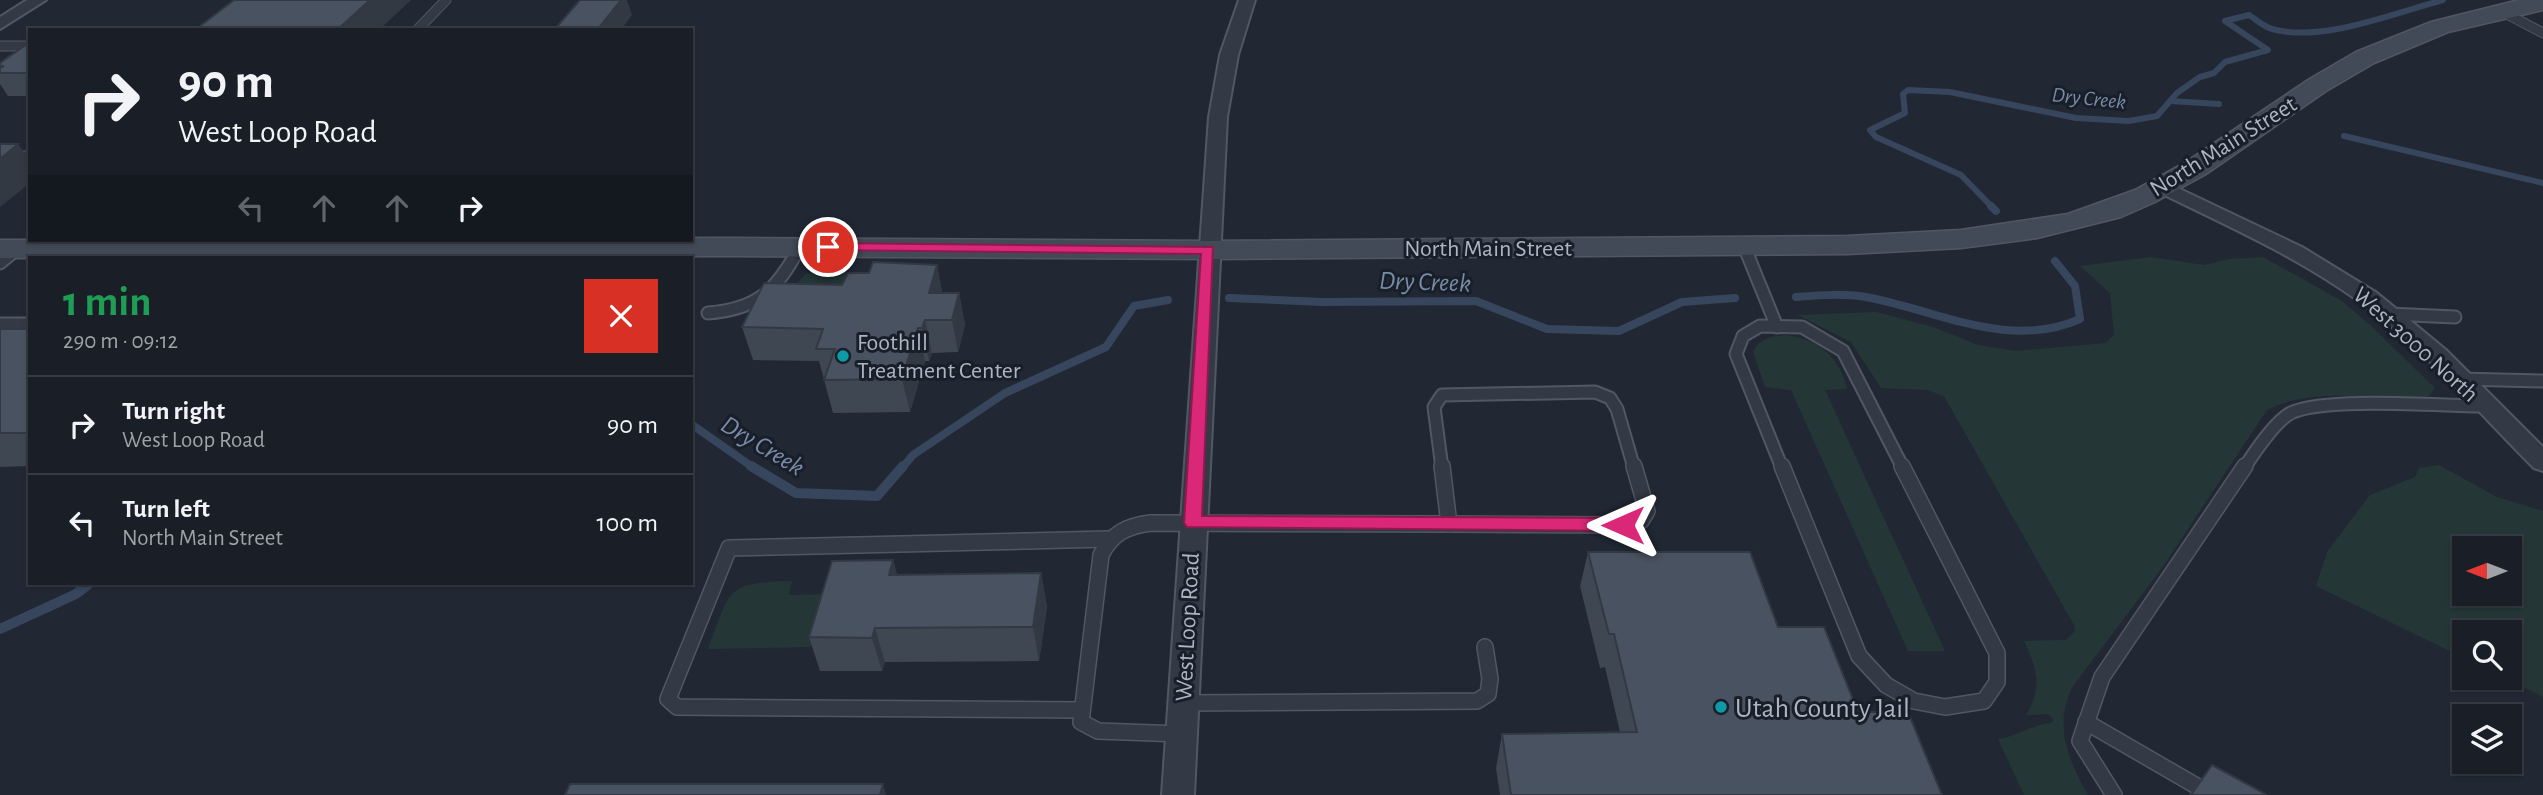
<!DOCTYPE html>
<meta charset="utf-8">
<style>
body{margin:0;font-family:"Alegreya Sans",sans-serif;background:#22272f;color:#f1f3f6;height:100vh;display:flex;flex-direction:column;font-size:26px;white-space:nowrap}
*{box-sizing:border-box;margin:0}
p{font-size:23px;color:#9fa2a7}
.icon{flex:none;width:38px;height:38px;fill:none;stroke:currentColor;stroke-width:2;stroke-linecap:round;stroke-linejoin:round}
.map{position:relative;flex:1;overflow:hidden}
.side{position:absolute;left:28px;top:256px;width:665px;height:329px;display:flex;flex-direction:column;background:#191e27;border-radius:0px;box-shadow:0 2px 5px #0004,0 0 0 2px #373c44}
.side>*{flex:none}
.guide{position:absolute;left:28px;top:28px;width:665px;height:214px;border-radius:0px;box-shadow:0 2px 5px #0004,0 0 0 2px #373c44;background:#191e27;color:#f1f3f6;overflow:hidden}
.needle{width:46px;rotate:270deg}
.controls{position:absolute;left:2452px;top:536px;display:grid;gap:14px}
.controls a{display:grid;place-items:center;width:70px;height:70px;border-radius:0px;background:#191e27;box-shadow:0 2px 5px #0004,0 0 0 2px #373c44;font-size:35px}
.pin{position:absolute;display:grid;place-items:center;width:60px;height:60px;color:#fff;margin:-30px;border:4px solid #fff;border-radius:50%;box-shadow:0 2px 7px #0007}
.me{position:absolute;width:77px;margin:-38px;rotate:270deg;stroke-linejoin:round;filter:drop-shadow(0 0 5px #0008)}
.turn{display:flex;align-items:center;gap:24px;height:147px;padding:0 35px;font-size:32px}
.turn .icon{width:91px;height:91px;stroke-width:2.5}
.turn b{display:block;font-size:49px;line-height:60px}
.lanes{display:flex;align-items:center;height:66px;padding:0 35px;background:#0003;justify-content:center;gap:35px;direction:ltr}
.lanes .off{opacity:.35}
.round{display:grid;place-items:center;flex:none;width:74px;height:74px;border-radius:0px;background:#22272f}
.overview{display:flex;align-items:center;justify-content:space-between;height:119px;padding:0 35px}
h1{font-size:42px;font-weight:600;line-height:52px;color:#1e9e55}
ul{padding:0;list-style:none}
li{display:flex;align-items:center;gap:21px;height:98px;padding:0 35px;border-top:2px solid #373c44}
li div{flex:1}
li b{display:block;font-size:26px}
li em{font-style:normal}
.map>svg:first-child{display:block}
.green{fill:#253637;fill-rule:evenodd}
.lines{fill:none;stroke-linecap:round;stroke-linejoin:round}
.stream-far2{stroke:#37465c;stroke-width:6}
.stream-far1{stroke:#37465c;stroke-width:8}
.stream{stroke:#37465c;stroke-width:10}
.lane-far2-casing{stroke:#515863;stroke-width:11}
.lane-far1-casing{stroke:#515863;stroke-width:15}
.lane-casing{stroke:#515863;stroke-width:18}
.street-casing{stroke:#515863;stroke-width:4}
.secondary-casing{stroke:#515863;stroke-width:3}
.lane-far2{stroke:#343a45;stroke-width:9}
.lane-far1{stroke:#343a45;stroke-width:11}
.lane{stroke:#343a45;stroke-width:15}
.street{fill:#343a45;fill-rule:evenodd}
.secondary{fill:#424957;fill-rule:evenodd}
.wall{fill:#3f4753}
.shaded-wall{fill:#333943}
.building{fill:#495260;stroke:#333943;stroke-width:2}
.route{fill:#db2777;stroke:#8e194d;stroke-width:2}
.culture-dot{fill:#0f9aa8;stroke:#191f29;stroke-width:2.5}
.labels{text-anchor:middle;stroke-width:6;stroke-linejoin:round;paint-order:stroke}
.far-water-label{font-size:21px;font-style:italic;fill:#788ba8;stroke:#191f29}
.street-label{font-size:24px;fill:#aeb5c2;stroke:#191f29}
.poi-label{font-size:24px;fill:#aeb5c2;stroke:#191f29;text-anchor:start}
.water-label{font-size:26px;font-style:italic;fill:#788ba8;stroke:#191f29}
.near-poi-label{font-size:28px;fill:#aeb5c2;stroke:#191f29;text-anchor:start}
</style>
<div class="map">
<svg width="2543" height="795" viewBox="0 0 2543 795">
<rect width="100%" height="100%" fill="#212834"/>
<!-- green -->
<g class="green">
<path d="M 2151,257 L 2204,265 L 2230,259 L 2263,257 L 2342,301 L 2367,322 L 2435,388 L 2429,396 L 2418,398 C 2370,399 2311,387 2267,410 L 2162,568 L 2073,686 C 2053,724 2068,760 2088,795 L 2024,795 L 1998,739 C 2018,736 2031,725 2051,723 L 2054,720 L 2048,714 L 2026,715 C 2043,688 2037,668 2024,641 L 2066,640 L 2075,631 L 2074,625 L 1944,396 L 1927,390 L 1881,388 L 1851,342 L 1798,315 L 1876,312 L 1933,327 L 1978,345 L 2016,351 L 2106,343 L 2114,335 L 2110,293 L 2080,266 Z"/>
<path d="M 806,273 L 896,273 L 784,299 Z"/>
<path d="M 1786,335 C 1818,339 1840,357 1847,389 L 1825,390 L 1945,651 L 1908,651 L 1791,390 L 1765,387 L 1753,352 C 1759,339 1772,336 1786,335 Z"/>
<path d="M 2439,465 L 2497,497 L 2543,511 L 2543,697 L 2504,677 L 2510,677 L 2510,632 L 2464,632 L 2464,658 L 2316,586 L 2327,552 L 2370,495 L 2415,477 L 2419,468 ZM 2464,548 L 2510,548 L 2510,593 L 2464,593 Z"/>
<path d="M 792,581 L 789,595 L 831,594 L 816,643 L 810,647 L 708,649 C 731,589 724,583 792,581 Z"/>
</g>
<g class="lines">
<!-- stream-far2 -->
<g class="stream-far2">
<path d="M 2170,101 L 2219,104"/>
<path d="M 2344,136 L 2543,183"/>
<path d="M 1993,208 L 1961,175 L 1876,137 L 1870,130 L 1905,113 L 1903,94 L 1908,90 L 1950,92 L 2076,118 L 2129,121 L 2157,116 L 2177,93 L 2200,77 L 2214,73 L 2225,62 L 2268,50 L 2225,21 L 2249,15 C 2257,20 2264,27 2272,29 C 2322,43 2394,13 2443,0"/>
</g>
<!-- stream-far1 -->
<g class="stream-far1">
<path d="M 1991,206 L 1996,211"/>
<path d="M 1796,297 C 1821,295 1846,293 1871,298 C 1941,312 2010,350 2080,319 L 2075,286 L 2055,261"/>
<path d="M 1229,298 L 1322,302 L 1476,301 L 1547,329 L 1619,331 L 1682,302 L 1735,298"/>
<path d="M 691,424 L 754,468"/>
<path d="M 902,468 L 913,455 L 1005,393 L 1106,347 L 1134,306 L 1168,300"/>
</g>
<!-- stream -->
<g class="stream">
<path d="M 751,466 L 796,493 L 877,496 L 903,466"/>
<path d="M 0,629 L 76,594 L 90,583"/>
</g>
<defs>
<g id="lane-far2">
<path d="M 2503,12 L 2543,33"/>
<path d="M 417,30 L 446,0"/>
<path d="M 0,46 L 30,46"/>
<path d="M 0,156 L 30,156"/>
</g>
<g id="lane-far1">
<path d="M 1744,246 L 1777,327"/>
<path d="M 0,263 L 17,249"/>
<path d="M 708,313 C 759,309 776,290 800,247"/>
<path d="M 2389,314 L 2455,317"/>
<path d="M 0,324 L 30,324"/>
<path d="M 2461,379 L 2543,381"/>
<path d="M 1442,468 L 1434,407 L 1442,395 L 1595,392 L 1610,398 L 1617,409 L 1634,468"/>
<path d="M 1782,468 L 1736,354 L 1743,336 L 1760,326 L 1802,327 L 1843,351 L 1903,468"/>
<path d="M 2244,468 C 2254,453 2277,418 2293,412 C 2329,397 2442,406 2486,406"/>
</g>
<g id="lane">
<path d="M 1442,466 L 1449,524"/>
<path d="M 1782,466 L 1859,656 L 1886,685 L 1914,701 L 1945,707 L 1984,701 L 1997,682 L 1997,653 L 1902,466"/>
<path d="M 1449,524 L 1623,525 L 1641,521 L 1647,511 L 1634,466"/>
<path d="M 1183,703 L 1477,701 L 1488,694 L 1490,679 L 1485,647"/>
<path d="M 1082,710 L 677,707 L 668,699 L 729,548 L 1108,539"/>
<path d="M 2086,722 L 2212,795"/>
<path d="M 1181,734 L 1098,731 L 1081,722 L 1101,555 C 1112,533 1127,526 1151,523 L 1449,524"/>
<path d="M 2114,795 L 2080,741 L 2102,677 L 2245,466"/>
</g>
<g id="street">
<path d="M 27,0 L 46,0 L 0,29 L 0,17 Z"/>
<path d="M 1239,0 L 1255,0 L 1238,55 L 1227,117 L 1194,795 L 1162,795 L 1209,117 L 1220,55 Z"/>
<path d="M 2163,181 L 2302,247 L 2377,293 L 2446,350 L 2543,447 L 2543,471 L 2534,468 C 2478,412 2426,350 2361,303 C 2298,257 2226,225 2156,191 L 2153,187 L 2156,183 Z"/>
</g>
<path id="secondary" d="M 2519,0 L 2543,0 L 2543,10 L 2448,32 L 2374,63 L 2326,91 L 2206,174 L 2155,202 L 2121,217 L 2037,238 L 1961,248 L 1848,254 L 1208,259 L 733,256 L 0,258 L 0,240 L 733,238 L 1208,241 L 1848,236 L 1961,230 L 2068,214 L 2135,190 L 2186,162 L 2308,80 L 2356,52 L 2431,22 Z"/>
</defs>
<!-- lane-far2 casing -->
<use href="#lane-far2" class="lane-far2-casing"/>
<!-- lane-far1 casing -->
<use href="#lane-far1" class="lane-far1-casing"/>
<!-- lane casing -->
<use href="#lane" class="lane-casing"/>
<!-- street casing -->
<use href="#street" class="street-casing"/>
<!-- secondary casing -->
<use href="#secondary" class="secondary-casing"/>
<!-- lane-far2 -->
<use href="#lane-far2" class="lane-far2"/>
<!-- lane-far1 -->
<use href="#lane-far1" class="lane-far1"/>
<!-- lane -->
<use href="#lane" class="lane"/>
<!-- street -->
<use href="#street" class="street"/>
<!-- secondary -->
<use href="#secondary" class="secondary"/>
</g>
<!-- wall -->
<g class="wall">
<path d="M 30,42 L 30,96 L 8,96 L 0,84 L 0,63 Z"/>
<path d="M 937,265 L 942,293 L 959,293 L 965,325 L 958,352 L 932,353 L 929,361 L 925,361 L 910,412 L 833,413 L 819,361 L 753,360 L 742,327 L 869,273 Z"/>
<path d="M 0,329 L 30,329 L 30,466 L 0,467 Z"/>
<path d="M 1588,552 L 1778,627 L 1858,712 L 1942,795 L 1500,795 L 1496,768 L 1502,734 L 1620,732 L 1605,667 L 1600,668 L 1580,586 Z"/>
<path d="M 893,560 L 897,575 L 1041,573 L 1047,607 L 1039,661 L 885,662 L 882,671 L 820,671 L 809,637 Z"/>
<path d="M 2212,765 L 2267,795 L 2189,795 Z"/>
</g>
<!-- shaded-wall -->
<g class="shaded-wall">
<path d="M 370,0 L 411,0 L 379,30 L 337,30 Z"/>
<path d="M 621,0 L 627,0 L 632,15 L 621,30 L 597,30 Z"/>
<path d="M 18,144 L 30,161 L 30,183 L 0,207 L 0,159 Z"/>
<path d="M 937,265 L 943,297 L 929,293 Z"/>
<path d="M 959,293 L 965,325 L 958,352 L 952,320 Z"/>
<path d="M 925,320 L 932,353 L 929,361 L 922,328 Z"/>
<path d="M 918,328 L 925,361 L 910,412 L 902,379 Z"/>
<path d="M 893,560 L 902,594 L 889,575 Z"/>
<path d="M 1041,573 L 1047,607 L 1039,661 L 1033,627 Z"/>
<path d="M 875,628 L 885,662 L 882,671 L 872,638 Z"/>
<path d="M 883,784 L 886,795 L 880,795 Z"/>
</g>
<!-- building -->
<g class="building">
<path d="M 234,0 L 370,0 L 337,30 L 195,30 Z"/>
<path d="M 580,0 L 621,0 L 597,30 L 554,30 Z"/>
<path d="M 30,42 L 30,73 L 0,73 L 0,68 L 4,66 L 0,66 L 0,63 Z"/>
<path d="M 0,144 L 18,144 L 0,159 Z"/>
<path d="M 873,262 L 937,265 L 929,293 L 959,293 L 952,320 L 925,320 L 922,328 L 918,328 L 902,379 L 824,380 L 835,349 L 816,349 L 823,329 L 742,327 L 764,283 L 842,285 L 848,273 L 869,273 Z"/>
<rect x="0" y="329" width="30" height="104"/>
<path d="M 1588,552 L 1750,552 L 1778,627 L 1824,627 L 1858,712 L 1908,712 L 1942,795 L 1511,795 L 1502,734 L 1637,732 L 1614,634 L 1609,634 Z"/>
<path d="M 893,560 L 889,575 L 1041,573 L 1033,627 L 875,628 L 872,638 L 809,637 L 832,561 Z"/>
<path d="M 2212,765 L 2267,795 L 2191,795 Z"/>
<path d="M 570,784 L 883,784 L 880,795 L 565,795 Z"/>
</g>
<!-- route -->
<path class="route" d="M 828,243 L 1213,247 L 1202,516 L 1623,518 L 1632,525 L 1623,531 L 1187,527 L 1184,523 L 1201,254 L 823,250 L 823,244 Z"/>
<!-- markers -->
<g class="culture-dot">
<circle cx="843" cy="356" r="7"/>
<circle cx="1721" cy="707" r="7"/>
</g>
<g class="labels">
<!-- far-water labels -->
<g class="far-water-label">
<text transform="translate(2089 98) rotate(6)" y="7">Dry Creek</text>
</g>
<!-- street labels -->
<g class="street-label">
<text transform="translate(2223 146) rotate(-32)" y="8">North Main Street</text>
<text x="1488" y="256">North Main Street</text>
<text transform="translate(2416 344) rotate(42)" y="8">West 3000 North</text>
<text transform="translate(1187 627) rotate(-87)" y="8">West Loop Road</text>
</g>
<!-- poi labels -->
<g class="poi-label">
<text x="857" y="350">Foothill<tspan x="857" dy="28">Treatment Center</tspan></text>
</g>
<!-- water labels -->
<g class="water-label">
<text transform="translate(1425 281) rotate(2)" y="9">Dry Creek</text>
<text transform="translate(763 445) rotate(31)" y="9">Dry Creek</text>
</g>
<!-- near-poi labels -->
<g class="near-poi-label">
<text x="1735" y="717">Utah County Jail</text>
</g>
</g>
</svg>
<div class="controls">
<a><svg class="needle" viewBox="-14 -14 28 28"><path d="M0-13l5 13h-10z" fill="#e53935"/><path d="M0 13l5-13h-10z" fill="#9fa2a7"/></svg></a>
<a><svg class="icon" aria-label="search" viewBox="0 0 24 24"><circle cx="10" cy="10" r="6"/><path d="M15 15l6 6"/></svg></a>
<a><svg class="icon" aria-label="layers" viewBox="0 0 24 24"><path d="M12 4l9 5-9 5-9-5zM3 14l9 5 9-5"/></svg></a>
</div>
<div class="pin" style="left:828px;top:247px;background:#d93025"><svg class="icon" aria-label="arrive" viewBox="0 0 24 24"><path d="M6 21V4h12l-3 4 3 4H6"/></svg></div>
<svg class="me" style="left:1623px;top:525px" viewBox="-20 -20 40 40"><path d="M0-17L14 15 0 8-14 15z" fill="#db2777" stroke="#fff" stroke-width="4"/></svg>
<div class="guide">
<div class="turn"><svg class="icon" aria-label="right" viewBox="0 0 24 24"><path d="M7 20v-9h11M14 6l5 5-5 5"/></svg><div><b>90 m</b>West Loop Road</div></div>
<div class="lanes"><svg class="icon off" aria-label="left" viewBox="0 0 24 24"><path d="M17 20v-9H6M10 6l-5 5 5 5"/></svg><svg class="icon off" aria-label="ahead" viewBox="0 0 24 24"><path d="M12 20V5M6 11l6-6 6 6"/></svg><svg class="icon off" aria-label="ahead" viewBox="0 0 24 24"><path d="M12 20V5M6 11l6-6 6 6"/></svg><svg class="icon" aria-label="right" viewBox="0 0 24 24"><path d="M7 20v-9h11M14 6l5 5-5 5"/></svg></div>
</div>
<section class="side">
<div class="overview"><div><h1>1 min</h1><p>290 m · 09:12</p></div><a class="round" style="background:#d93025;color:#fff"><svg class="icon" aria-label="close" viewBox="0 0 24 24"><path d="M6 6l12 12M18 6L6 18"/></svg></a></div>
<ul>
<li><svg class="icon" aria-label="right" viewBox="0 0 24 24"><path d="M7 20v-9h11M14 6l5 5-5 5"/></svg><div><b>Turn right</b><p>West Loop Road</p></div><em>90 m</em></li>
<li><svg class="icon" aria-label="left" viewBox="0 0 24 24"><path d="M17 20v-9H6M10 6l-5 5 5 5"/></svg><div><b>Turn left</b><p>North Main Street</p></div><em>100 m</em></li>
</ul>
</section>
</div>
